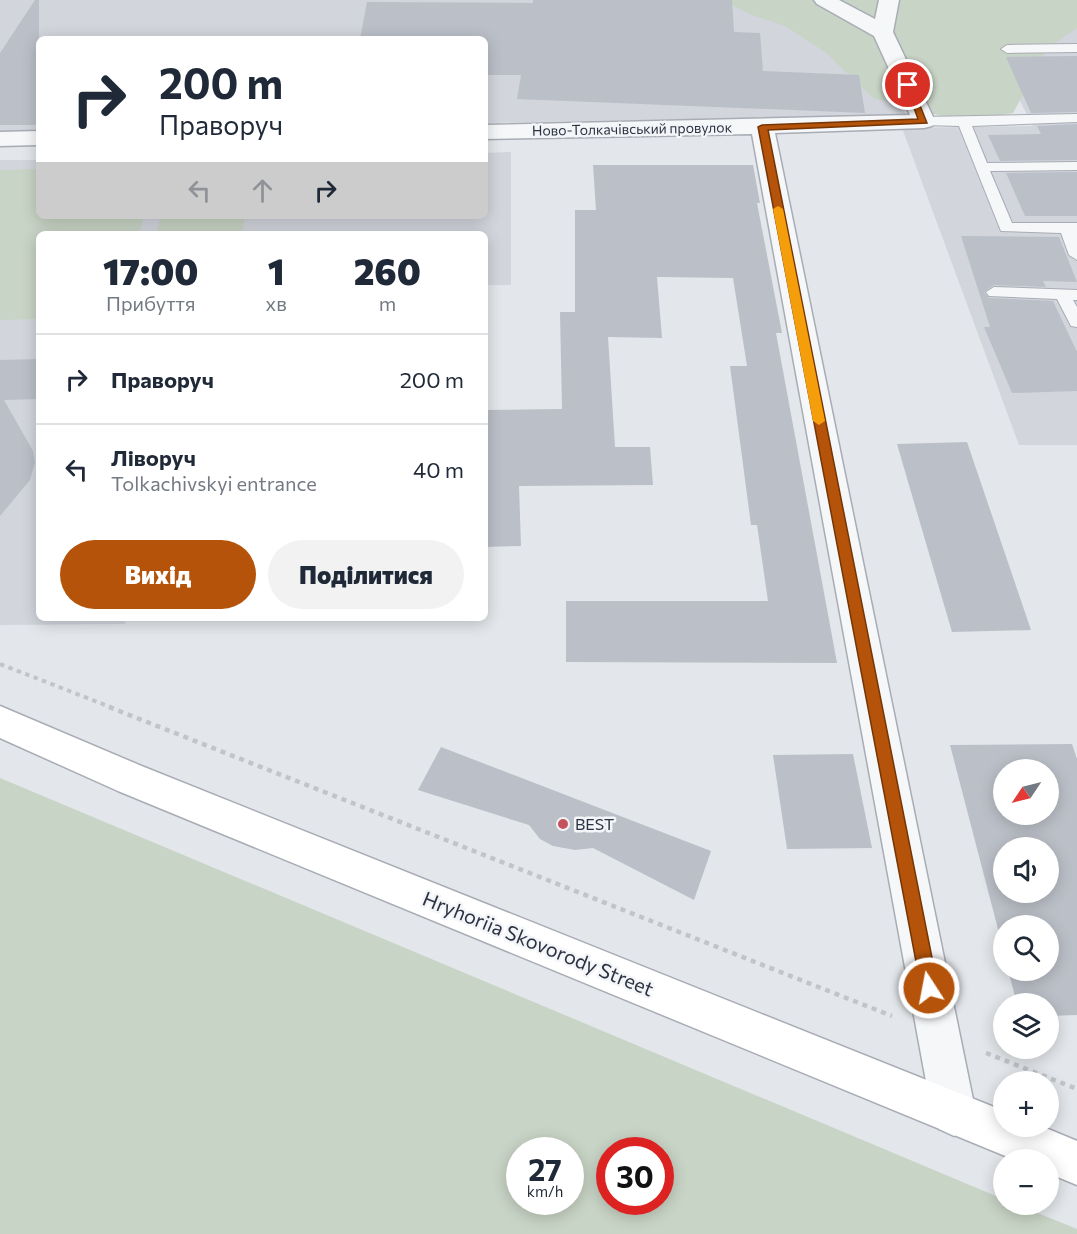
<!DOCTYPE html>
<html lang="uk">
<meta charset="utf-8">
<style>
body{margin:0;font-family:Commissioner,sans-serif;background:#f2f2f3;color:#1f2937;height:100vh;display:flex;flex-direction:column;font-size:22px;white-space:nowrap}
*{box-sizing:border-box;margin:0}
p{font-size:20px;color:#747a83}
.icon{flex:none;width:33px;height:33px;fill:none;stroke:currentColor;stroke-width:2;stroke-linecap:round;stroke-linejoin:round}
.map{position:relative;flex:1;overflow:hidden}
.drawer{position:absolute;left:36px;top:231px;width:452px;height:390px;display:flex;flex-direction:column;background:#fff;border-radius:9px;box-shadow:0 3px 15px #0003}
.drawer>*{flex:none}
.top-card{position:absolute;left:36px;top:36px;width:452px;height:183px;border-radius:9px;box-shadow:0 3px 15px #0003;background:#fff;color:#1f2937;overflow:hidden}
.needle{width:39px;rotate:235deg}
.controls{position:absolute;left:993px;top:759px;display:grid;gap:12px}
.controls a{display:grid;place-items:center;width:66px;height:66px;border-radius:50%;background:#fff;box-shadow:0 3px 15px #0003;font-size:30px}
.speed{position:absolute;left:506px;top:1137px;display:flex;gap:12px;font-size:30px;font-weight:700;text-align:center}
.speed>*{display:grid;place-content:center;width:78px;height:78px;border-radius:50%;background:#fff;box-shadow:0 3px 15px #0003;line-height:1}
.speed small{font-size:15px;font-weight:400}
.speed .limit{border:9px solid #d22;background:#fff;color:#111}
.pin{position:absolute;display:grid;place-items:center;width:51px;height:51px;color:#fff;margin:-26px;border:3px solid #fff;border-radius:50%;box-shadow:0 2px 6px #0007}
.me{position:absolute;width:66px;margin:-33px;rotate:349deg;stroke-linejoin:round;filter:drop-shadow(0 0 4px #0008)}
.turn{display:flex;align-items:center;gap:21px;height:126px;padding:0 24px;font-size:27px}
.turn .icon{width:78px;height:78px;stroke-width:2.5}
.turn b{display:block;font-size:42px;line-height:51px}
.lanes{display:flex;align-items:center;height:57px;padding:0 24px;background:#0003;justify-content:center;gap:30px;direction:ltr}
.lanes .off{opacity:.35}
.eta{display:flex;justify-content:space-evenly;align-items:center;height:102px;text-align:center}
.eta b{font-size:36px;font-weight:800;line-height:42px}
.button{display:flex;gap:12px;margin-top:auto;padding:12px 24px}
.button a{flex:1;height:69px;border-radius:36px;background:#b45309;color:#fff;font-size:24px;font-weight:800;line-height:69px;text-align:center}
.button a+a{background:#f2f2f3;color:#1f2937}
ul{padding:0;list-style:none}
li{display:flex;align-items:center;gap:18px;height:90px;padding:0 24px;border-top:2px solid #e0e1e3}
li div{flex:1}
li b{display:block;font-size:22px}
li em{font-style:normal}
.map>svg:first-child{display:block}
.built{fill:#d2d5dc}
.green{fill:#c8d4c5;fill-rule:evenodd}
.building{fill:#bbbfc7;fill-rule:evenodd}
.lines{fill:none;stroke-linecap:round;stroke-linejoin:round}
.lane-casing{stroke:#a8acb4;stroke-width:2}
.street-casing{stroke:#a8acb4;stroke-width:3}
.secondary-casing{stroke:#a8acb4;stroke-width:3}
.path-far1{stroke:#c1c4c9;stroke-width:4;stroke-dasharray:4.5 4.5;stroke-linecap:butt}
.path{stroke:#c1c4c9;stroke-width:4.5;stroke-dasharray:5 5;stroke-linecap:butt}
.lane{fill:#f6f7f9;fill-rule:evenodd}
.street{fill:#f6f7f9;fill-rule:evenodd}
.secondary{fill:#fff;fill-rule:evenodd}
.route{fill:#b45309;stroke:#753606;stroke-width:1.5}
.slow{fill:#f59e0b}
.poi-dot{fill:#c5535c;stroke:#f3f5f8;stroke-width:2}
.labels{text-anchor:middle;stroke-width:5;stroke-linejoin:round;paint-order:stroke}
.far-street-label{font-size:14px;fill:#2c3241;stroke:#f3f5f8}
.poi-label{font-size:16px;fill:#2c3241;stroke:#f3f5f8;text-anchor:start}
.near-street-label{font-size:20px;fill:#2c3241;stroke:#f3f5f8}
</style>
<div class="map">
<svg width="1077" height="1234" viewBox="0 0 1077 1234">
<rect width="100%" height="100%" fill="#e3e6ea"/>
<!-- built -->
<g class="built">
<path d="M 0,0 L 744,0 L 781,12 L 908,115 L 485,123 L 484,39 L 39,39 L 39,131 L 0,131 Z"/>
<path d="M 1077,21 L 1077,445 L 1019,445 L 902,128 L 1033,126 L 978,22 Z"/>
<path d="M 511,152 L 511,285 L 485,285 L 484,234 L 39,234 L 39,618 L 126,618 L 125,624 L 0,625 L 0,160 L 39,160 L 39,216 L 484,216 L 485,153 Z"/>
</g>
<!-- green -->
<g class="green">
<path d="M 721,0 L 1077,0 L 1077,28 L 1048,48 L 1013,113 L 964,122 L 873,98 L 825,52 L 785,26 L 752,15 Z"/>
<path d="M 39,169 L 39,216 L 144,216 L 139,234 L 39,234 L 39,319 L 0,320 L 0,170 Z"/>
<path d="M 161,216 L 245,216 L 242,234 L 156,234 Z"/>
<path d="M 0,778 L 1003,1199 L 1004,1204 L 1018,1205 L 1077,1229 L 1077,1234 L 0,1234 ZM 519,1150 L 570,1150 L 570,1202 L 519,1202 ZM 609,1150 L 660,1150 L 660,1202 L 609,1202 Z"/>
</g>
<!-- building -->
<g class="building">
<path d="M 35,0 L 39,0 L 39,125 L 0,125 L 0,53 Z"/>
<path d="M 533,0 L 732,0 L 734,32 L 760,33 L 763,71 L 859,75 L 865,113 L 517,99 L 521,75 L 484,75 L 484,39 L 360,39 L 367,2 L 533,3 Z"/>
<path d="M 1077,56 L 1077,112 L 1031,113 L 1006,57 Z"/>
<path d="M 1077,124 L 1077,160 L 1000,161 L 988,135 L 1041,134 L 1037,126 Z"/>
<path d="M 593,165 L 753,165 L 760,203 L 757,203 L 782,333 L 776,333 L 837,663 L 566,662 L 566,601 L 768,601 L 757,525 L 751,525 L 730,366 L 747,366 L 733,278 L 657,277 L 662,338 L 608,337 L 615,447 L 650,447 L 653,485 L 519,486 L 521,546 L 484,547 L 484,410 L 562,409 L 560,312 L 575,312 L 575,210 L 596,210 Z"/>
<path d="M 1077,172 L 1077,216 L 1025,216 L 1006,173 Z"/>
<path d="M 961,236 L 1059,237 L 1077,282 L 1043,281 L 1046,287 L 994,285 L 984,292 L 989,298 L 1053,301 L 1077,352 L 1077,391 L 1012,393 L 984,327 L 990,327 Z"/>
<path d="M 39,359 L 39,399 L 4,400 L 33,451 L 35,462 L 30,480 L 0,516 L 0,360 Z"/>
<path d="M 967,442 L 1031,630 L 952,632 L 897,444 Z"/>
<path d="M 1072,744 L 1077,759 L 1077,1015 L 1048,1016 L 1048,1004 L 1017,1004 L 1008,970 L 1048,970 L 1048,926 L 1004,926 L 1004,952 L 950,745 ZM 1004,770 L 1048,770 L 1048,814 L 1004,814 ZM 1004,848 L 1048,848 L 1048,892 L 1004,892 Z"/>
<path d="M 441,747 L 711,851 L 694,900 L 593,848 L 575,850 L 553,846 L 540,839 L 529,825 L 418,790 Z"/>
<path d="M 853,754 L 872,848 L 787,849 L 773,755 Z"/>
</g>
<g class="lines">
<defs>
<g id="lane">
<path d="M 1077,44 L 1077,52 L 1007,53 L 1001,49 L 1007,45 Z"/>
<path d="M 1077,114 L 1077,122 L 972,126 L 987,163 L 1077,162 L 1077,170 L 990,171 L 1012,223 L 1077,223 L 1077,260 L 1069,255 L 1061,233 L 1001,231 L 959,126 L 924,125 L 917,121 L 924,117 Z"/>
<path d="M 994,287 L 1077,290 L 1077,300 L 1073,300 L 1077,307 L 1077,327 L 1071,326 L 1057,299 L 989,296 L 986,292 Z"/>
</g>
<g id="street">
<path d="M 814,0 L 839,0 L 875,19 L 879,0 L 899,0 L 893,32 L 935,121 L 932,126 L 924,128 L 775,133 L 976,1114 L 969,1129 L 954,1136 L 939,1129 L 932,1114 L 752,134 L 484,139 L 484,125 L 910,115 L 874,36 L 817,4 Z"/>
<path d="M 39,131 L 39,145 L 0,146 L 0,132 Z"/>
</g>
<path id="secondary" d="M 0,706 L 144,767 L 1004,1111 L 1004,1126 L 1041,1126 L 1077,1141 L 1077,1185 L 1048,1173 L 1048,1160 L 1015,1160 L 118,791 L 0,738 Z"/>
</defs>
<!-- lane casing -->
<use href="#lane" class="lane-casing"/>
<!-- street casing -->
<use href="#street" class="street-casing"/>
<!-- secondary casing -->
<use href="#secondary" class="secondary-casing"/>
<!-- path-far1 -->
<path class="path-far1" d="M 0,664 L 113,708"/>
<!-- path -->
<g class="path">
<path d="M 109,707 L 892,1016"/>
<path d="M 986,1053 L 1077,1089"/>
</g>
<!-- lane -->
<use href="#lane" class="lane"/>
<!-- street -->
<use href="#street" class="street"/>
<!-- secondary -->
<use href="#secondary" class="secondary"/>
</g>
<!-- route -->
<path class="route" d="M 905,83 L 912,85 L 927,123 L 768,130 L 938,988 L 935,994 L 929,997 L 923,994 L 921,988 L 758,127 L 762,125 L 918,119 Z"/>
<!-- slow -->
<path class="slow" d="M 778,206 L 783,209 L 825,421 L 819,425 L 813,421 L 773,209 Z"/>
<!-- markers -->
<circle class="poi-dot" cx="563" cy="824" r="6"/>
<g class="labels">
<!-- far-street labels -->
<g class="far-street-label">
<text transform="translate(632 129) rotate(-1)" y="5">Ново-Толкачівський провулок</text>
</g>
<!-- poi labels -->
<g class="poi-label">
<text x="575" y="830">BEST</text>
</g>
<!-- near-street labels -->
<g class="near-street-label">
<text transform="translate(538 944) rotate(22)" y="7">Hryhoriia Skovorody Street</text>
</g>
</g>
</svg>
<div class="controls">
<a><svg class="needle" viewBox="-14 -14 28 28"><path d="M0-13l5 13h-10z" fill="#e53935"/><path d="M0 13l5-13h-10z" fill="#747a83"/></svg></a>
<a><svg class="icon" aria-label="sound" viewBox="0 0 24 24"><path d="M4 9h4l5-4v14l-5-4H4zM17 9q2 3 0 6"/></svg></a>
<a><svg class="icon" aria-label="search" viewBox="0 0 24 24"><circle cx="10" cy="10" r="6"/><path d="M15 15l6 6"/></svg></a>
<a><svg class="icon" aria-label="layers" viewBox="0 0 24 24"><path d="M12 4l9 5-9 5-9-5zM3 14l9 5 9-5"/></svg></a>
<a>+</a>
<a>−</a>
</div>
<div class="speed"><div>27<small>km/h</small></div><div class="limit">30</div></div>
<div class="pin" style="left:908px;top:85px;background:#d93025"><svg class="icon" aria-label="arrive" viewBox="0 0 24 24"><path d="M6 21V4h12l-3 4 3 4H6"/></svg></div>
<svg class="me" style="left:929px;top:988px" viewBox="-20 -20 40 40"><circle r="17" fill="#b45309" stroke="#fff" stroke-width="3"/><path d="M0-11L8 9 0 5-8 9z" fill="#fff"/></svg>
<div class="top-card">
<div class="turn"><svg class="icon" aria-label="right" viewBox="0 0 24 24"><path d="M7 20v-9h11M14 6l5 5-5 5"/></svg><div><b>200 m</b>Праворуч</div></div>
<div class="lanes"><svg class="icon off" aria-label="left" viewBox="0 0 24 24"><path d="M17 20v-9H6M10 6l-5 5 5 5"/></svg><svg class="icon off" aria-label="ahead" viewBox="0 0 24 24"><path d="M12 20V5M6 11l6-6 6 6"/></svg><svg class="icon" aria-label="right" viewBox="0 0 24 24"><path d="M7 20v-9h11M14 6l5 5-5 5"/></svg></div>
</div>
<section class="drawer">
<div class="eta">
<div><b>17:00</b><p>Прибуття</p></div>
<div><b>1</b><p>хв</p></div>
<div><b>260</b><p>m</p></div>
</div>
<ul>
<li><svg class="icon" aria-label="right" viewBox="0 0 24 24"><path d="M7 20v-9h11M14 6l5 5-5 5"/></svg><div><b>Праворуч</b></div><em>200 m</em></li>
<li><svg class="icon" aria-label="left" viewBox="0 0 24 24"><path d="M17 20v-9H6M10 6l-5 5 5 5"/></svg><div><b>Ліворуч</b><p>Tolkachivskyi entrance</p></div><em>40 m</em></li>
</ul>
<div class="button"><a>Вихід</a><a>Поділитися</a></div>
</section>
</div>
